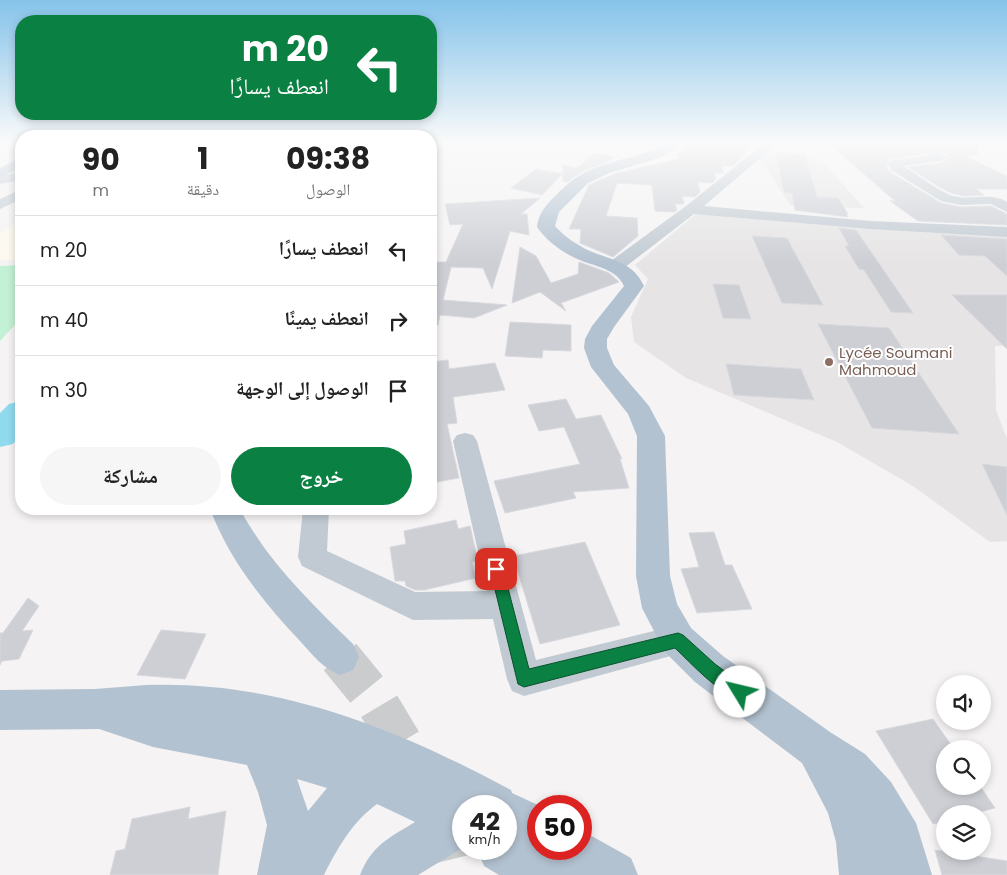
<!DOCTYPE html>
<html lang="ar">
<meta charset="utf-8">
<style>
body{margin:0;font-family:Poppins,"Noto Naskh Arabic",sans-serif;background:#f6f6f6;color:#222;direction:rtl;height:100vh;display:flex;flex-direction:column;font-size:19px;white-space:nowrap}
*{box-sizing:border-box;margin:0}
p{font-size:16px;color:#767676}
.icon{flex:none;width:28px;height:28px;fill:none;stroke:currentColor;stroke-width:2;stroke-linecap:round;stroke-linejoin:round}
.map{position:relative;flex:1;overflow:hidden;direction:ltr}
.side{position:absolute;left:15px;top:130px;width:422px;height:385px;display:flex;flex-direction:column;background:#fff;border-radius:20px;box-shadow:0 2px 8px #0003;direction:rtl}
.side>*{flex:none}
.hud{position:absolute;left:15px;top:15px;width:422px;height:105px;border-radius:20px;box-shadow:0 2px 8px #0003;direction:rtl;background:#0b8043;color:#fff;overflow:hidden}
.buttons{position:absolute;left:936px;top:675px;display:grid;gap:10px}
.buttons a{display:grid;place-items:center;width:55px;height:55px;border-radius:50%;background:#fff;box-shadow:0 2px 8px #0003;font-size:25px}
.speed{position:absolute;left:452px;top:795px;display:flex;gap:10px;font-size:25px;font-weight:700;text-align:center}
.speed>*{display:grid;place-content:center;width:65px;height:65px;border-radius:50%;background:#fff;box-shadow:0 2px 8px #0003;line-height:1}
.speed small{font-size:12px;font-weight:400}
.speed .limit{border:8px solid #d22;background:#fff;color:#111}
.pin{position:absolute;display:grid;place-items:center;width:42px;height:42px;color:#fff;margin:-21px;border-radius:10px;box-shadow:0 2px 8px #0006}
.me{position:absolute;width:55px;margin:-28px;rotate:306deg;stroke-linejoin:round;filter:drop-shadow(0 0 4px #0008)}
.turn{display:flex;align-items:center;gap:18px;height:105px;padding:0 25px;font-size:22px}
.turn .icon{width:65px;height:65px;stroke-width:2.5}
.turn b{display:block;font-size:35px;line-height:42px}
.eta{display:flex;justify-content:space-evenly;align-items:center;height:85px;text-align:center}
.eta b{font-size:30px;font-weight:700;line-height:35px}
.button{display:flex;gap:10px;margin-top:auto;padding:10px 25px}
.button a{flex:1;height:58px;border-radius:30px;background:#0b8043;color:#fff;font-size:20px;font-weight:700;line-height:58px;text-align:center}
.button a+a{background:#f6f6f6;color:#222}
ul{padding:0;list-style:none}
li{display:flex;align-items:center;gap:15px;height:70px;padding:0 25px;border-top:1px solid #e0e0e0}
li div{flex:1}
li b{display:block;font-size:19px}
li em{font-style:normal}
.map>svg:first-child{display:block}
.commercial{fill:#fdf9ef}
.education{fill:#e6e4e5}
.green{fill:#c3f1d5}
.lines{fill:none;stroke-linecap:round;stroke-linejoin:round}
.river{fill:#90daee;fill-rule:evenodd}
.building{fill:#cdcfd5;stroke:#d7d9de}
.major-tunnel{stroke:#caccce;stroke-width:42;stroke-dasharray:42 21;stroke-linecap:butt}
.minor{fill:#c1cad2;fill-rule:evenodd}
.major{fill:#b3c2d1;fill-rule:evenodd}
.route{fill:#0b8043;stroke:#07532c}
.education-dot{fill:#8d6e63;stroke:#fff;stroke-width:2}
.labels{text-anchor:middle;stroke-width:4;stroke-linejoin:round;paint-order:stroke}
.education-label{font-size:15px;fill:#785e54;stroke:#fff;text-anchor:start}
</style>
<div class="map">
<svg width="1007" height="875" viewBox="0 0 1007 875">
<rect width="100%" height="100%" fill="#f5f3f3"/>
<!-- commercial -->
<path class="commercial" d="M 21,219 L 21,260 L 0,260 L 0,233 Z"/>
<!-- education -->
<g class="education">
<path d="M 764,151 L 793,151 L 825,164 L 864,208 L 791,206 L 757,155 Z"/>
<path d="M 697,213 L 1007,235 L 1007,346 L 995,346 L 996,410 L 1007,439 L 1007,541 L 990,542 L 913,486 L 837,442 L 686,378 L 634,342 L 631,317 L 648,279 L 635,265 Z"/>
</g>
<!-- green -->
<path class="green" d="M 21,265 L 21,318 L 0,341 L 0,266 Z"/>
<g class="lines">
<!-- river -->
<path class="river" d="M 21,401 L 21,434 L 13,444 L 0,447 L 0,413 L 9,404 Z"/>
</g>
<!-- building -->
<g class="building">
<path d="M 691,142 L 709,144 L 711,142 L 755,142 L 733,166 L 721,166 L 724,173 L 714,173 L 716,179 L 712,183 L 698,182 L 700,192 L 695,197 L 682,196 L 684,204 L 675,204 L 677,210 L 675,212 L 655,211 L 652,185 L 617,183 L 606,216 L 637,218 L 638,236 L 613,257 L 580,243 L 581,229 L 569,229 L 589,185 L 617,173 L 679,159 L 677,154 Z"/>
<path d="M 827,142 L 909,142 L 925,154 L 890,159 L 886,165 L 890,172 L 941,203 L 961,207 L 991,206 L 1007,214 L 1007,225 L 918,221 L 890,201 L 895,201 Z"/>
<path d="M 928,142 L 978,142 L 978,155 L 965,156 L 1007,176 L 1007,189 L 976,189 L 984,195 L 964,196 L 951,193 L 939,187 L 908,167 L 941,163 L 948,159 L 948,155 Z"/>
<path d="M 595,153 L 614,157 L 609,161 L 583,171 L 567,182 L 563,181 L 563,165 L 577,168 Z"/>
<path d="M 776,153 L 805,155 L 817,197 L 838,198 L 848,214 L 846,214 L 848,217 L 795,210 L 792,193 L 784,192 Z"/>
<path d="M 536,169 L 562,174 L 542,195 L 511,188 Z"/>
<path d="M 540,198 L 521,214 L 527,214 L 529,235 L 510,231 L 492,289 L 483,268 L 451,267 L 443,300 L 507,305 L 474,318 L 440,315 L 438,325 L 431,325 L 431,262 L 446,262 L 463,224 L 450,225 L 445,204 Z"/>
<path d="M 839,228 L 856,230 L 913,313 L 891,312 L 864,270 L 859,269 L 845,246 L 849,246 Z"/>
<path d="M 941,235 L 1007,239 L 1007,276 L 985,256 L 959,255 Z"/>
<path d="M 752,236 L 787,238 L 823,305 L 782,303 Z"/>
<path d="M 520,247 L 536,256 L 551,283 L 578,274 L 579,262 L 609,273 L 619,282 L 561,303 L 566,311 L 540,292 L 512,303 Z"/>
<path d="M 713,284 L 739,285 L 751,319 L 723,318 Z"/>
<path d="M 952,295 L 1007,295 L 1007,349 Z"/>
<path d="M 510,322 L 571,325 L 571,351 L 543,350 L 542,358 L 505,356 Z"/>
<path d="M 818,324 L 889,328 L 959,434 L 872,428 Z"/>
<path d="M 448,360 L 449,369 L 495,363 L 505,390 L 453,397 L 457,423 L 447,424 L 459,478 L 431,483 L 431,362 Z"/>
<path d="M 726,364 L 801,369 L 814,400 L 734,395 Z"/>
<path d="M 566,399 L 576,419 L 601,415 L 622,459 L 620,459 L 629,488 L 573,492 L 576,498 L 505,513 L 494,481 L 580,464 L 564,427 L 539,431 L 528,405 Z"/>
<path d="M 982,464 L 1007,467 L 1007,515 Z"/>
<path d="M 456,520 L 458,529 L 470,526 L 478,561 L 472,562 L 476,578 L 424,590 L 415,590 L 406,586 L 405,581 L 395,581 L 390,547 L 406,544 L 404,531 Z"/>
<path d="M 714,532 L 725,565 L 732,565 L 752,609 L 697,613 L 681,569 L 699,567 L 689,533 Z"/>
<path d="M 585,542 L 620,625 L 540,644 L 513,556 Z"/>
<path d="M 28,598 L 39,606 L 22,631 L 33,630 L 19,659 L 2,661 L 0,665 L 0,633 L 3,633 Z"/>
<path d="M 161,630 L 206,634 L 185,679 L 137,675 Z"/>
<path d="M 933,719 L 954,749 L 945,749 L 945,786 L 980,786 L 995,808 L 972,814 L 945,814 L 945,821 L 933,824 L 876,731 Z"/>
<path d="M 190,807 L 188,819 L 226,811 L 218,875 L 110,875 L 116,851 L 125,849 L 132,819 Z"/>
<path d="M 935,850 L 1007,861 L 1007,875 L 942,875 Z"/>
</g>
<g class="lines">
<!-- major-tunnel -->
<g class="major-tunnel">
<path d="M 340,657 L 376,701 L 417,769"/>
<path d="M 441,819 L 450,839 L 459,875"/>
</g>
<!-- minor -->
<g class="minor">
<path d="M 766,142 L 779,142 L 704,206 L 871,221 L 1007,227 L 1007,237 L 871,229 L 694,214 L 620,271 L 608,271 L 606,267 L 608,263 L 686,206 Z"/>
<path d="M 911,142 L 925,142 L 947,157 L 941,161 L 903,166 C 918,175 934,188 950,195 C 969,202 989,191 1007,202 L 1007,212 L 991,204 L 961,205 L 941,201 L 891,170 L 888,164 L 890,161 L 930,155 Z"/>
<path d="M 21,172 L 21,180 L 0,184 L 0,176 Z"/>
<path d="M 21,189 L 21,199 L 0,209 L 0,199 Z"/>
<path d="M 465,433 L 473,435 L 477,441 L 536,660 L 678,625 L 689,629 L 694,640 L 689,651 L 524,696 L 512,691 L 507,679 L 493,619 L 413,620 L 302,566 L 298,557 L 303,509 L 329,509 L 327,551 L 415,592 L 487,591 L 453,441 L 457,435 Z"/>
</g>
<!-- major -->
<g class="major">
<path d="M 668,142 L 684,142 L 662,157 L 609,173 L 588,183 L 559,212 L 555,226 C 565,237 577,245 590,251 C 612,260 633,262 644,286 L 614,327 L 607,339 L 607,348 L 614,365 L 649,406 L 665,436 L 670,576 L 677,604 L 691,628 L 723,656 L 830,732 L 865,754 L 891,782 L 916,823 L 932,875 L 839,875 L 836,842 L 828,813 L 802,763 L 695,682 L 665,652 L 642,608 L 636,576 L 637,436 L 628,414 L 591,367 L 584,348 L 585,339 L 592,326 L 624,286 C 616,267 590,266 573,257 C 559,250 546,240 537,227 C 538,215 545,206 554,197 C 563,188 572,179 584,173 C 611,159 642,158 668,142 Z"/>
<path d="M 21,157 L 21,167 L 0,178 L 0,168 Z"/>
<path d="M 210,509 L 240,509 C 268,562 311,603 353,644 L 359,657 L 353,670 L 340,675 C 322,668 313,655 300,641 C 263,602 229,559 210,509 Z"/>
<path d="M 146,685 C 277,680 398,729 511,790 L 512,793 L 540,806 L 539,849 L 581,849 L 581,830 L 631,858 L 638,875 L 499,875 L 484,866 L 477,849 L 506,849 L 506,806 L 464,806 L 464,847 L 418,875 L 360,875 C 372,845 389,838 415,822 L 377,804 C 352,822 337,849 324,875 L 257,875 L 267,825 L 258,792 L 247,765 L 153,747 L 99,729 L 0,730 L 0,690 L 95,689 ZM 297,779 L 327,788 L 308,811 Z"/>
</g>
</g>
<!-- sky -->
<linearGradient id="sky" x2="0" y2="1"><stop stop-color="#85c3ea"/><stop offset="0.54" stop-color="#fafafa"/><stop offset="1" stop-color="#fafafa" stop-opacity="0"/></linearGradient>
<rect width="1007" height="264" fill="url(#sky)"/>
<!-- route -->
<path class="route" d="M 496,563 L 501,565 L 503,569 L 529,669 L 678,633 L 683,635 L 715,664 L 745,686 L 748,692 L 745,697 L 740,700 C 715,690 694,666 675,648 L 524,687 L 518,684 L 490,569 L 492,565 Z"/>
<!-- markers -->
<circle class="education-dot" cx="829" cy="362" r="5"/>
<g class="labels">
<!-- education labels -->
<g class="education-label">
<text x="839" y="358">Lycée Soumani<tspan x="839" dy="17">Mahmoud</tspan></text>
</g>
</g>
</svg>
<div class="buttons">
<a><svg class="icon" aria-label="sound" viewBox="0 0 24 24"><path d="M4 9h4l5-4v14l-5-4H4zM17 9q2 3 0 6"/></svg></a>
<a><svg class="icon" aria-label="search" viewBox="0 0 24 24"><circle cx="10" cy="10" r="6"/><path d="M15 15l6 6"/></svg></a>
<a><svg class="icon" aria-label="layers" viewBox="0 0 24 24"><path d="M12 4l9 5-9 5-9-5zM3 14l9 5 9-5"/></svg></a>
</div>
<div class="speed"><div>42<small>km/h</small></div><div class="limit">50</div></div>
<div class="pin" style="left:496px;top:569px;background:#d93025"><svg class="icon" aria-label="arrive" viewBox="0 0 24 24"><path d="M6 21V4h12l-3 4 3 4H6"/></svg></div>
<svg class="me" style="left:740px;top:692px" viewBox="-20 -20 40 40"><circle r="19" fill="#fff"/><path d="M0-13L10 11 0 6-10 11z" fill="#0b8043"/></svg>
<div class="hud">
<div class="turn"><svg class="icon" aria-label="left" viewBox="0 0 24 24"><path d="M17 20v-9H6M10 6l-5 5 5 5"/></svg><div><b>20 m</b>انعطف يسارًا</div></div>
</div>
<section class="side">
<div class="eta">
<div><b>09:38</b><p>الوصول</p></div>
<div><b>1</b><p>دقيقة</p></div>
<div><b>90</b><p>m</p></div>
</div>
<ul>
<li><svg class="icon" aria-label="left" viewBox="0 0 24 24"><path d="M17 20v-9H6M10 6l-5 5 5 5"/></svg><div><b>انعطف يسارًا</b></div><em>20 m</em></li>
<li><svg class="icon" aria-label="right" viewBox="0 0 24 24"><path d="M7 20v-9h11M14 6l5 5-5 5"/></svg><div><b>انعطف يمينًا</b></div><em>40 m</em></li>
<li><svg class="icon" aria-label="arrive" viewBox="0 0 24 24"><path d="M6 21V4h12l-3 4 3 4H6"/></svg><div><b>الوصول إلى الوجهة</b></div><em>30 m</em></li>
</ul>
<div class="button"><a>خروج</a><a>مشاركة</a></div>
</section>
</div>
